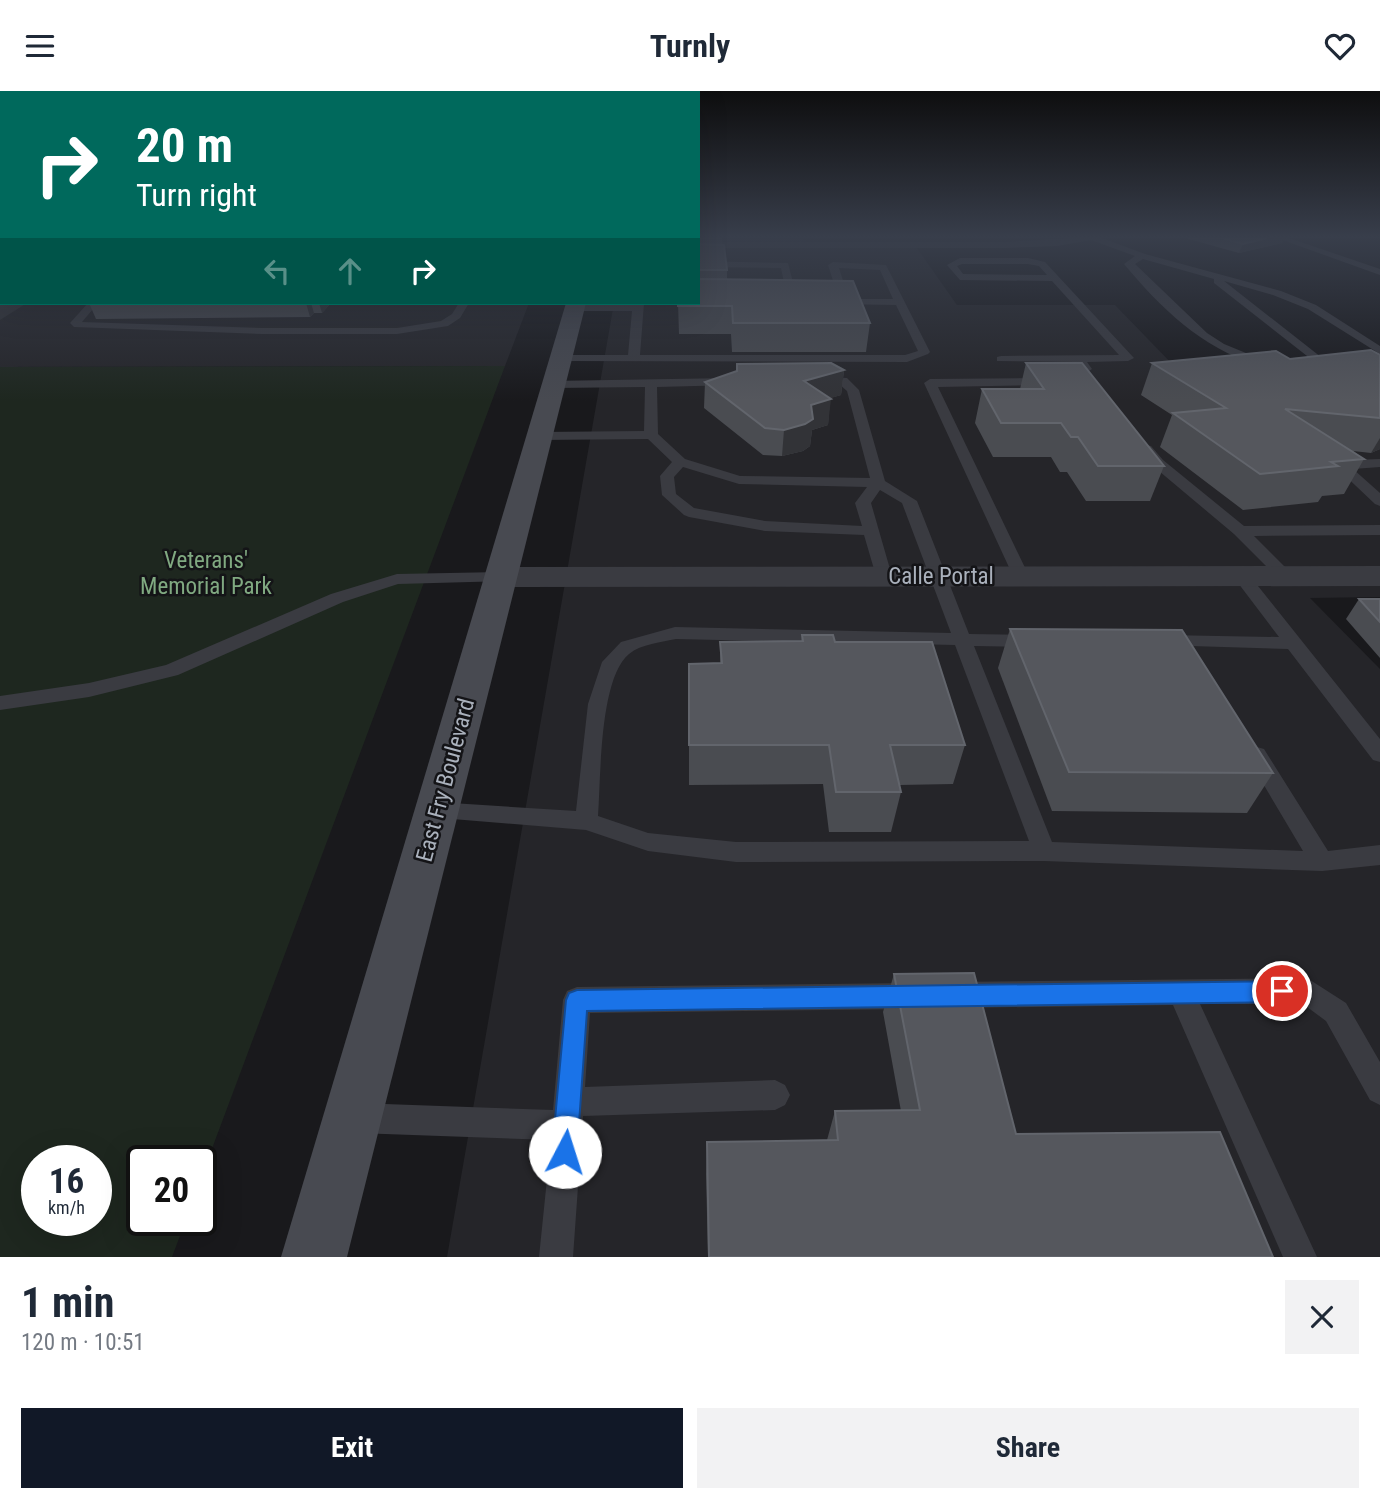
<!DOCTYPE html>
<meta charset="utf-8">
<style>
body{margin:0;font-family:"Roboto Condensed",sans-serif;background:#f2f2f3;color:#1f2937;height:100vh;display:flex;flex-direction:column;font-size:26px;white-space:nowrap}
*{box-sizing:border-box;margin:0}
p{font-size:23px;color:#747a83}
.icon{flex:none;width:38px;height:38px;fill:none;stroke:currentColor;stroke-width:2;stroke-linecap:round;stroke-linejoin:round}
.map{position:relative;height:1166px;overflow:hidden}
.panel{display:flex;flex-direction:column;background:#fff;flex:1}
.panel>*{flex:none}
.hud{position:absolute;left:0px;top:0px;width:700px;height:214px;box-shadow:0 7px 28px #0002;background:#00695c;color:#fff;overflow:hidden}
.speed{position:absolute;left:21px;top:1054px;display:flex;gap:14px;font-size:35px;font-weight:700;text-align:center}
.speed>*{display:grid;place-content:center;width:91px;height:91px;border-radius:50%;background:#fff;box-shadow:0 7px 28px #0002;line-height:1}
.speed small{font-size:18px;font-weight:400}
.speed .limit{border:4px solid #111;border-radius:10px;background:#fff;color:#111}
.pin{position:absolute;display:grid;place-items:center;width:60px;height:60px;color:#fff;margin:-30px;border:4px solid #fff;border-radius:50%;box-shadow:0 2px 7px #0007}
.me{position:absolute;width:77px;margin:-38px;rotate:5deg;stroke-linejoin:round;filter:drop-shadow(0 0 5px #0008)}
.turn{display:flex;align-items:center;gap:24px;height:147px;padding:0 21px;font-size:32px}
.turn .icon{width:91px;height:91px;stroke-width:2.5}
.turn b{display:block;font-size:49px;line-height:60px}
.lanes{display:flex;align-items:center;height:66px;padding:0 21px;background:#0003;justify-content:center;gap:35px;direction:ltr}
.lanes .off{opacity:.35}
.round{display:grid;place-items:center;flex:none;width:74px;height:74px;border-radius:0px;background:#f2f2f3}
.head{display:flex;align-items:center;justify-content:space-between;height:119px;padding:0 21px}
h1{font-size:42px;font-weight:700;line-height:52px}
.button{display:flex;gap:14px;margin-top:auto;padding:14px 21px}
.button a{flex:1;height:80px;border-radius:0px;background:#111827;color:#fff;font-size:28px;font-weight:700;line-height:80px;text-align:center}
.button a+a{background:#f2f2f3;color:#1f2937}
header{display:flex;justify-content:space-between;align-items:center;height:91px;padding:0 21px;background:#fff;font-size:32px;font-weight:700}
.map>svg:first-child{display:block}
.built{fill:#252529}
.green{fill:#1e271f;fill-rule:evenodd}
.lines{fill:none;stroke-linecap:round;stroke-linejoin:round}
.service{fill:#3a3b41;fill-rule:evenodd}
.minor{fill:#3a3b41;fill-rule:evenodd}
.secondary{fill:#484a51;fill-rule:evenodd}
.wall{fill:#4a4c51}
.shaded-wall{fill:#323337}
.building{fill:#55575d;stroke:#62656c;stroke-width:2}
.route{fill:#1a73e8;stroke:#114b97;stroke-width:2}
.labels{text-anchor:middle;stroke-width:5;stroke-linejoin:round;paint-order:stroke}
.park-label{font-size:23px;fill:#80a981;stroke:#141417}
.street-label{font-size:23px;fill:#aab1bc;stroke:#141417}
</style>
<header><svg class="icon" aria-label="menu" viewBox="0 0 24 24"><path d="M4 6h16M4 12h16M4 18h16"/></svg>Turnly<svg class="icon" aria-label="heart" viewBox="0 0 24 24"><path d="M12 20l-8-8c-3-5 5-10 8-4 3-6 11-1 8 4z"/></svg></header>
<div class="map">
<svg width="1380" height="1166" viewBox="0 0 1380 1166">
<rect width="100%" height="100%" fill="#19191c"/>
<!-- built -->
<g class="built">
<path d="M 0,147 L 2,212 L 529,212 L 505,275 L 0,276 Z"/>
<path d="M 698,147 L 803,147 L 805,153 L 914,153 L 957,214 L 1115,214 L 1177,278 L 1380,292 L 1380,506 L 1310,507 L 1380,578 L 1380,1166 L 447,1166 L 614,212 L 698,212 Z"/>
</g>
<!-- green -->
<path class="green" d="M 505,275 L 201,1087 L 201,1069 L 142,1069 L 142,1129 L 186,1129 L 172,1166 L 0,1166 L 0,276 ZM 37,1069 L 96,1069 L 96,1129 L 37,1129 Z"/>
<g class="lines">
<!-- service -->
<g class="service">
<path d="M 1072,147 L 1102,147 L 1145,163 L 1281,200 L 1316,214 L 1380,255 L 1380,263 L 1308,218 L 1273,204 L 1224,190 L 1326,270 L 1316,272 L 1214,192 L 1214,188 L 1143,168 L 1135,173 L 1207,242 L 1224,253 L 1263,269 L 1257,273 C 1202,258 1160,216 1124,173 L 1135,165 L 1091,149 L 1057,155 L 1005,157 L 698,157 L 698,151 L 1005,151 Z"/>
<path d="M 1277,147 L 1289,147 L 1380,178 L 1380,184 Z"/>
<path d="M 960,167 L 1028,167 L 1045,171 L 1134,267 L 1128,270 L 1087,271 L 1092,278 L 1086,282 L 1075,271 L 997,270 L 997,266 L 1001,265 L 1119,264 L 1052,190 L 960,189 L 947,174 ZM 962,173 L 1028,173 L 1039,175 L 1047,184 L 963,183 L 957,175 Z"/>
<path d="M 698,170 L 788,172 L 798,211 L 793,214 L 788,211 L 781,177 L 698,176 Z"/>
<path d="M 833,171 L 886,174 L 930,261 L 928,263 L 907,271 L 561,270 L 555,267 L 561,264 L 628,264 L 632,220 L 575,220 L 570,217 L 575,214 L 644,212 L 640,264 L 905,264 L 918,260 L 896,214 L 832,213 L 832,209 L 839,208 L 828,174 ZM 839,177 L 880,179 L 893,208 L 849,208 Z"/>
<path d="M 88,212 L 98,212 L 82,231 L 262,237 L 397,237 L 441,230 L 452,223 L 459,212 L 469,212 L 460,227 L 448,235 L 397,243 L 262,243 L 74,236 L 70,232 Z"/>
<path d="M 817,285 L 847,287 L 859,299 L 885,390 L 917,410 L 969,543 L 1033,544 L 1042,550 L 1033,556 L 974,555 L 1052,751 L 1303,760 L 1246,664 L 1250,658 L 1257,656 L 1264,658 L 1328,760 L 1380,754 L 1380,774 L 1322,780 L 1044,770 L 736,771 L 648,760 L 586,739 L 428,726 L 425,720 L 428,714 L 436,711 L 576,720 L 588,613 L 602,571 L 621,551 L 675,536 L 951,542 L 902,412 L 880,399 L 871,412 L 892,485 L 884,490 L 876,485 L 864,444 L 765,440 L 689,426 L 684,424 L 662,404 L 660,385 L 672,371 L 648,348 L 540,349 L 533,345 L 540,341 L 644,340 L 645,296 L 554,297 L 550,296 L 550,290 L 731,287 L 735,288 L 735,294 L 657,296 L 658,343 L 685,368 L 740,385 L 870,387 L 847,300 L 840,294 L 813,292 L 811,289 ZM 683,376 L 739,393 L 867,396 L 855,412 L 862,435 L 765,430 L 694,417 L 676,403 L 674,386 ZM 676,548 L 955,554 L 1029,750 L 736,751 L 648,742 L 598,725 C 601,686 599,588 629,563 C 641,553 662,551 676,548 Z"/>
<path d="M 1045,287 L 1049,288 L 1049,294 L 938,296 L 1029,485 L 1021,490 L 1013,485 L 924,292 L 930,288 Z"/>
<path d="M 1146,354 L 1151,355 L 1163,369 L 1244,435 L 1380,434 L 1380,444 L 1254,445 L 1293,484 L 1291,488 L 1279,488 L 1234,443 L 1153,375 L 1139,358 Z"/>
<path d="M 1380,368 L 1380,376 L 1353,378 L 1380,402 L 1380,415 L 1375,413 L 1337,377 L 1351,369 Z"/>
<path d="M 1240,479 L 1246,480 L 1380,648 L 1380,671 L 1373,669 L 1288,558 L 1158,554 L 1156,550 L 1165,544 L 1279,546 L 1232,484 Z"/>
<path d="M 501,481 L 509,486 L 507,490 L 398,493 L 343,511 L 178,584 L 89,606 L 0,619 L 0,605 L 89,592 L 166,574 L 331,503 L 397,483 Z"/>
<path d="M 1307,887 L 1346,912 L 1380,971 L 1380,1014 L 1370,1009 L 1326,930 L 1303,913 L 1200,913 L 1317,1166 L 1283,1166 L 1173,914 L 952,917 L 942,913 L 939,904 L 942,895 L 952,891 Z"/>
<path d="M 912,892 L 922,896 L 926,905 L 922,914 L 912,918 L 590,922 L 585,996 L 775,989 L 785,994 L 790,1004 L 785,1014 L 775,1019 L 583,1025 L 573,1166 L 539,1166 L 551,1049 L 357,1042 L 346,1038 L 342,1027 L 346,1016 L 357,1012 L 553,1019 L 563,909 L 567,900 L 577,896 Z"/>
</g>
<!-- minor -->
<path class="minor" d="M 1380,475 L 1380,495 L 501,496 L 489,493 L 484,486 L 489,479 L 501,476 Z"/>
<!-- secondary -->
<path class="secondary" d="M 566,212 L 586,212 L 347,1166 L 281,1166 Z"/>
</g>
<!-- wall -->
<g class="wall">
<path d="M 698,147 L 722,147 L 722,154 L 727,179 L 727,188 L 870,232 L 866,261 L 732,261 L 731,243 L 679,243 L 678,212 L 698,212 Z"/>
<path d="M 1185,147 L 1284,147 L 1282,152 L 1239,162 Z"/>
<path d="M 89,212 L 331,212 L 322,222 L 314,222 L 310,226 L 96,228 Z"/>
<path d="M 1380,264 L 1380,358 L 1371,362 L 1353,360 L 1364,368 L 1344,403 L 1322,405 L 1318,411 L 1243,419 L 1160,356 L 1172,324 L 1141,304 L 1152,272 Z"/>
<path d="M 1026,272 L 1164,375 L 1150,410 L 1086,410 L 1067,381 L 1060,381 L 1051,366 L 993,366 L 975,332 L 982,298 L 1020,298 Z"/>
<path d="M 737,273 L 844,279 L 841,304 L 830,307 L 828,334 L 812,339 L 810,355 L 803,360 L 782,365 L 763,364 L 704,317 L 705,291 L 736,280 Z"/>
<path d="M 1359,508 L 1380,508 L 1380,567 L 1346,528 Z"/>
<path d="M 1010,538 L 1273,682 L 1247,722 L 1052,720 L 998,577 Z"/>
<path d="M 802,544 L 835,551 L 965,654 L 953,693 L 899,694 L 901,701 L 891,741 L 829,741 L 823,693 L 689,694 L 689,573 L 720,572 L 720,551 L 801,550 Z"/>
<path d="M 894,883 L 1016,1043 L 1273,1166 L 708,1166 L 706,1083 L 707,1051 L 827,1049 L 835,1020 L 901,1020 L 883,921 Z"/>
</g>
<!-- shaded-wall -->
<g class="shaded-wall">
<path d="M 1267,147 L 1284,147 L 1282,152 L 1239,162 L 1243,153 Z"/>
<path d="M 2,199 L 2,212 L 27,212 L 0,229 L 0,200 Z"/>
<path d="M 306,212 L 311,212 L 314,222 L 310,226 Z"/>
<path d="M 319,212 L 331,212 L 322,222 Z"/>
<path d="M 844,279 L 841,304 L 802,316 L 804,290 Z"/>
<path d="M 831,308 L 828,334 L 812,339 L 810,355 L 803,360 L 782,365 L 784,339 L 811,314 Z"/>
<path d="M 1380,347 L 1380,358 L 1371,362 Z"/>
</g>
<!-- building -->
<g class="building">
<path d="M 1222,147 L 1267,147 L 1243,153 Z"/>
<path d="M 698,153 L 724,154 L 727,179 L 698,179 Z"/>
<path d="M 0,186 L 2,186 L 2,199 L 0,200 Z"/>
<path d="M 698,188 L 853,190 L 870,232 L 733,232 L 732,215 L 678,215 L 678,212 L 698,212 Z"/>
<path d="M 1371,259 L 1380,264 L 1380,327 L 1285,318 L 1364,368 L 1331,371 L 1338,375 L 1260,383 L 1173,322 L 1226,317 L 1152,272 L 1276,260 L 1290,268 Z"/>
<path d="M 831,272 L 844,279 L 804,290 L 831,308 L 811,314 L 813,328 L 805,333 L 784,339 L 765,337 L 705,291 L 737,280 L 737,273 Z"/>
<path d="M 1026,272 L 1082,272 L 1164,375 L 1098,375 L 1078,346 L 1071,346 L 1061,332 L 1001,332 L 982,298 L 1044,298 Z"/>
<path d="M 1359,508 L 1380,508 L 1380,531 Z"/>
<path d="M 1010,538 L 1182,539 L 1273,682 L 1069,681 Z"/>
<path d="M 802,544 L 833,544 L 835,551 L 932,551 L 965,654 L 890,654 L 901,701 L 836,701 L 829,654 L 689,654 L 689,573 L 722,572 L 720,551 L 803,550 Z"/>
<path d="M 974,882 L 1016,1043 L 1220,1041 L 1273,1166 L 709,1166 L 707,1051 L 838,1049 L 835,1020 L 920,1019 L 894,883 Z"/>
</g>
<!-- sky -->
<linearGradient id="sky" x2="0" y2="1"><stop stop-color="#0e0e0f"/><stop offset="0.47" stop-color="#383e4b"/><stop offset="1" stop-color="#383e4b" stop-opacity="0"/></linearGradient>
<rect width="1380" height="310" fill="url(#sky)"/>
<!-- route -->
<path class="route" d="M 1282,890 L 1290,893 L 1293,900 L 1290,908 L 1282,911 L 587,920 L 577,1061 L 574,1070 L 565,1074 L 556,1070 L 552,1061 L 566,909 L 569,902 L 577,899 Z"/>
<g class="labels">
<!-- park labels -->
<g class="park-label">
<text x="206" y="477">Veterans'<tspan x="206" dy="26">Memorial Park</tspan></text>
</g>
<!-- street labels -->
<g class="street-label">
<text x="941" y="493">Calle Portal</text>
<text transform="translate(445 689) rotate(-75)" y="8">East Fry Boulevard</text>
</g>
</g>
</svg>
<div class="speed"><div>16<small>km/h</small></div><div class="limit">20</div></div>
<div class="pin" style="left:1282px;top:900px;background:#d93025"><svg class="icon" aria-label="arrive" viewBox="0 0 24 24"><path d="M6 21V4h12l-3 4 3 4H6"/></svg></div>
<svg class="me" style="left:565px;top:1061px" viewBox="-20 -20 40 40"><circle r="19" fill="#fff"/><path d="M0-13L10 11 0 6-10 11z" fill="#1a73e8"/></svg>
<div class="hud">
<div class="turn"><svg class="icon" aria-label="right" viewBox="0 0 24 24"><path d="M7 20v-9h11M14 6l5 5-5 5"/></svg><div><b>20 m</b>Turn right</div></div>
<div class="lanes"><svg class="icon off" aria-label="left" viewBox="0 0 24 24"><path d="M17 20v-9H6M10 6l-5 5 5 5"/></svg><svg class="icon off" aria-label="ahead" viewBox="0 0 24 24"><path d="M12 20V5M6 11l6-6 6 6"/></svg><svg class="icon" aria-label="right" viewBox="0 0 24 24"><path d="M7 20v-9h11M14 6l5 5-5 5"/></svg></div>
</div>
</div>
<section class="panel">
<div class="head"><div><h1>1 min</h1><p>120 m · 10:51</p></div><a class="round"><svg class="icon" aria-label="close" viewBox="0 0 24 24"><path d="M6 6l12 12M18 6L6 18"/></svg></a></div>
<div class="button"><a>Exit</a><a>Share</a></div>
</section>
